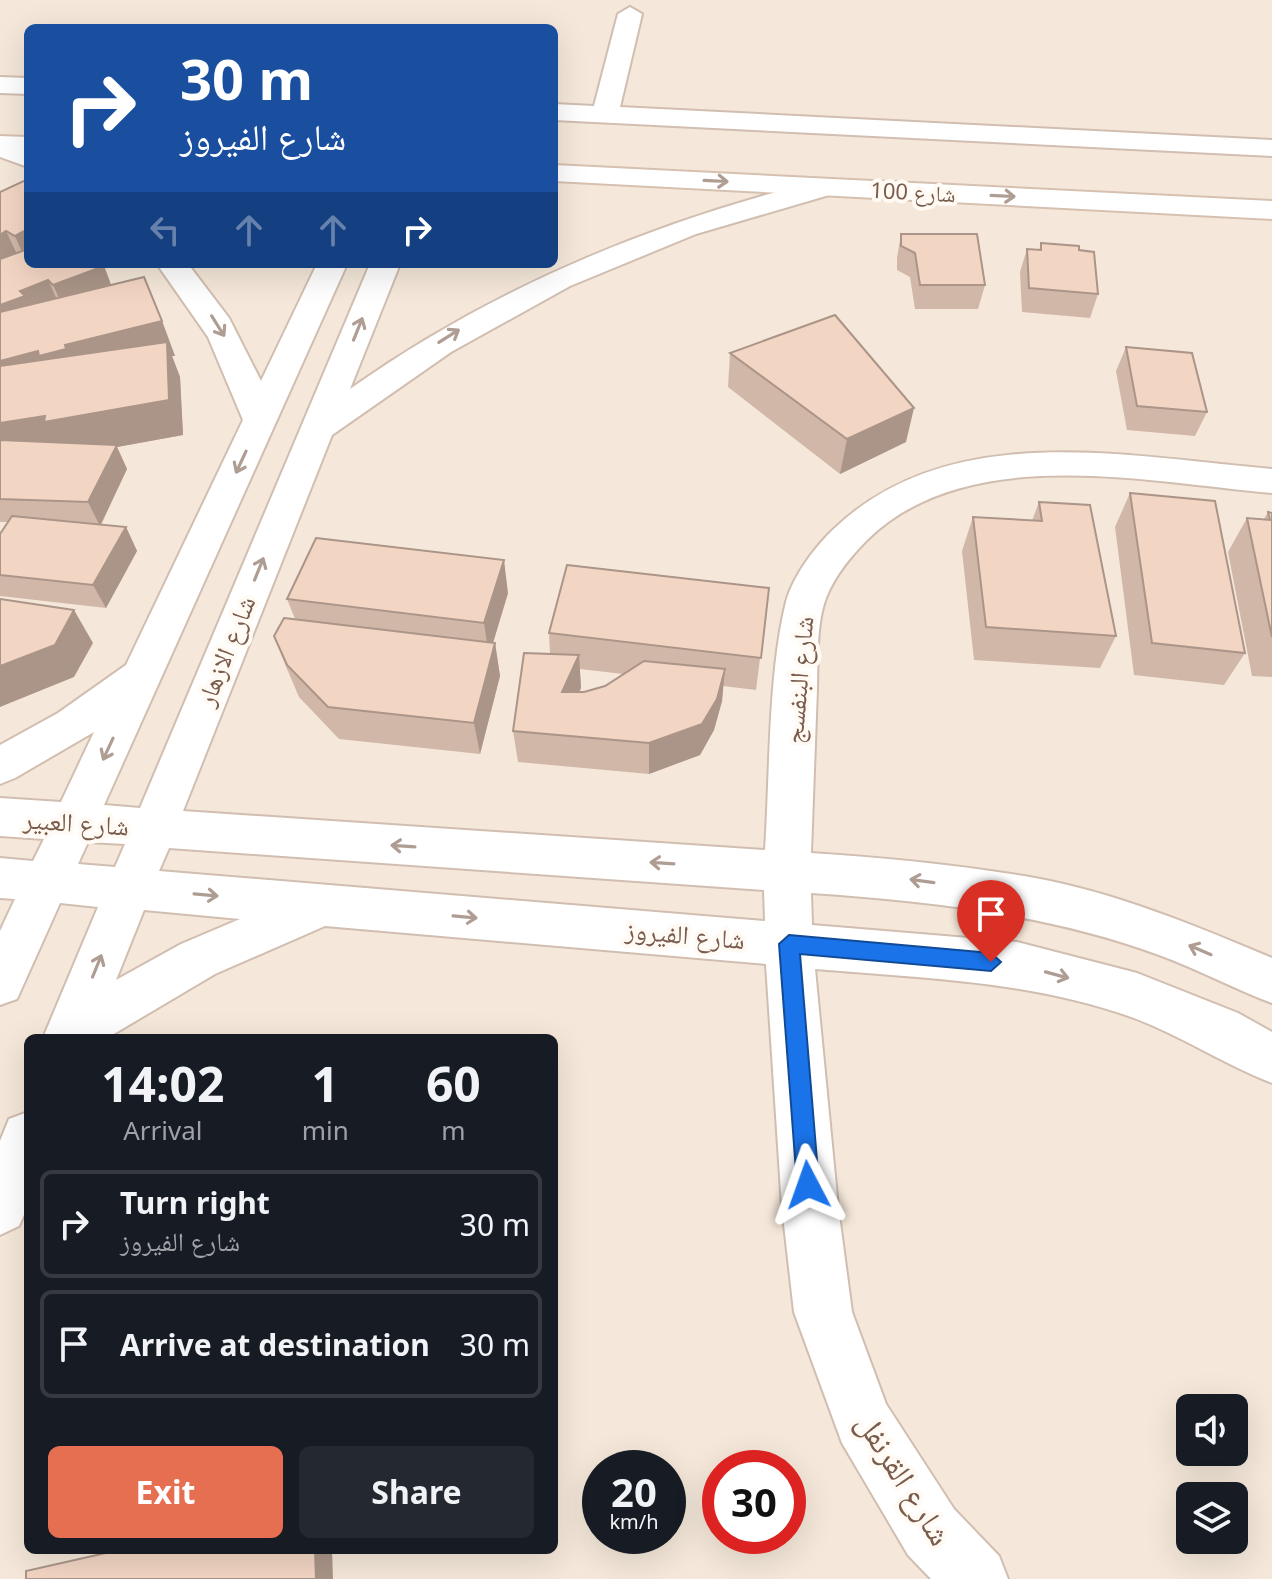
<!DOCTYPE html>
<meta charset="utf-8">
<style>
body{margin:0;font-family:"Noto Sans","Noto Naskh Arabic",sans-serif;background:#242831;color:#f1f3f6;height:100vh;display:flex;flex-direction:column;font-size:30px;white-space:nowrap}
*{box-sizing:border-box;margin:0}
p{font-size:26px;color:#9ea1a6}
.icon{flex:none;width:44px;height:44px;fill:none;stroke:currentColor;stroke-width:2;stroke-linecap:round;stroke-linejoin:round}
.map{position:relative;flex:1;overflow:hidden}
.side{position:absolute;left:24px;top:1034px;width:534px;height:520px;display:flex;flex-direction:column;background:#171b24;border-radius:12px;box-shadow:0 8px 32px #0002}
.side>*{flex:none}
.top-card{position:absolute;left:24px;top:24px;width:534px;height:244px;border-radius:12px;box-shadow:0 8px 32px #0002;background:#1a4fa0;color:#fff;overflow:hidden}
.controls{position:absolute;left:1176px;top:1394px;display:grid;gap:16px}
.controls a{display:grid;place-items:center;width:72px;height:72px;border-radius:12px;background:#171b24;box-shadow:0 8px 32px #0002;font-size:40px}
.speed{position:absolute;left:582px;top:1450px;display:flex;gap:16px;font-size:40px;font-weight:700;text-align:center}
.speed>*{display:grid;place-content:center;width:104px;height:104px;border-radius:50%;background:#171b24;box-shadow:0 8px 32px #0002;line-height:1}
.speed small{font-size:20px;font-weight:400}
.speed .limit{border:12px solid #d22;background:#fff;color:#111}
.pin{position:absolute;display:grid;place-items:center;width:68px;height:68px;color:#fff;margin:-82px -34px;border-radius:50% 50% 50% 0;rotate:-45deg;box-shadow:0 0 8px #0007}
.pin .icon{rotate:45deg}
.me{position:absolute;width:88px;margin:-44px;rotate:356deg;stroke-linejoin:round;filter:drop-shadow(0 0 6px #0008)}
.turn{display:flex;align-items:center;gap:28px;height:168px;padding:0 24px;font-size:36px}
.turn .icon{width:104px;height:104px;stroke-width:2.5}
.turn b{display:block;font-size:56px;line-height:68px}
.lanes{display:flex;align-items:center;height:76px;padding:0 24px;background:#0003;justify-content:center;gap:40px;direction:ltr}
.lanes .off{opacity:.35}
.eta{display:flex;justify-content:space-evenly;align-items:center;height:136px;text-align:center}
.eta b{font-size:48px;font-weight:700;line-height:56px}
.action{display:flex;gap:16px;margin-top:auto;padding:16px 24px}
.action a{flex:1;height:92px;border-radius:12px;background:#e76f51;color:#fff;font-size:32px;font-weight:700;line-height:92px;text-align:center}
.action a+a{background:#242831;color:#f1f3f6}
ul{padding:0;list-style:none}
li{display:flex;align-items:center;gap:24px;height:108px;margin:0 16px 12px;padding:0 8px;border:4px solid #363941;border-radius:12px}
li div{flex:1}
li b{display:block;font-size:30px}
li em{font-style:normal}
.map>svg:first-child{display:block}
.residential{fill:#f5e8da;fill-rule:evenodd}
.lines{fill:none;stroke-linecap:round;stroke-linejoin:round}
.street-casing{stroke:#d1beb0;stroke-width:4}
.secondary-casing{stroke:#d6c0b0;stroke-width:4}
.street{fill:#fff;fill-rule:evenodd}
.secondary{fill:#fff;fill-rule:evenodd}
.wall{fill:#d1b7a8;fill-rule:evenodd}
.shaded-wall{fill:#aa9588}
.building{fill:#f3d5c3;stroke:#aa9588;stroke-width:2}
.oneway{stroke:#af9d94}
.route{fill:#1a73e8;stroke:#114b97;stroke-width:2}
.labels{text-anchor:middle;stroke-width:8;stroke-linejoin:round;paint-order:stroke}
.far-street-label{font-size:22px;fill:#7a5c4d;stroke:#fffaf3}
.street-label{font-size:26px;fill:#7a5c4d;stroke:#fffaf3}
.near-street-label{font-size:32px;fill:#7a5c4d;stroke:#fffaf3}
</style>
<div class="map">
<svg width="1272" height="1579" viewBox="0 0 1272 1579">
<rect width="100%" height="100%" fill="#fdf6ec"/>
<!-- residential -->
<path class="residential" d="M 0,0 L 1272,0 L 1272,1579 L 0,1579 ZM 28,28 L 554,28 L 554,264 L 28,264 ZM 28,1038 L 554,1038 L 554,1550 L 28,1550 ZM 1190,1408 L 1234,1408 L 1234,1452 L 1190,1452 ZM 600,1468 L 668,1468 L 668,1536 L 600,1536 ZM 720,1468 L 788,1468 L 788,1536 L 720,1536 ZM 1190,1496 L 1234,1496 L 1234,1540 L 1190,1540 Z"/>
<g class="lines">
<defs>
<g id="street">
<path d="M 630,7 L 642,14 L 620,107 L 1272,140 L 1272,156 L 554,120 L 554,104 L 594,106 L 618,14 Z"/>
<path d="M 0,77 L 28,78 L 28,94 L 0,93 Z"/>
<path d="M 0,139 L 28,149 L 28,167 L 0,157 Z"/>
<path d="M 826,179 L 836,181 L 840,187 L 836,193 L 696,234 L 570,286 L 451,352 L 332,435 L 183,811 L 765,850 C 770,774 768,674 786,602 C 793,576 816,545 836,527 C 952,418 1128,457 1272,469 L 1272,493 C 1146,482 968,442 868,539 C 851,556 835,575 826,598 C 816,624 818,661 817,689 C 815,743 813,798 811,853 C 886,858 961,865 1035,878 C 1117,893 1196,926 1272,958 L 1272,1003 C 1234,989 1198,969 1159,955 C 1047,914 929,901 811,893 L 812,925 L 1017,942 L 1137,973 L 1238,1013 L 1272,1032 L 1272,1083 C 1225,1065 1182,1036 1134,1018 C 1032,981 923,978 815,969 L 838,1207 L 852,1312 L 886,1404 L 954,1509 L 999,1556 L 1008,1579 L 931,1579 L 908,1555 L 842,1443 L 794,1312 L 782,1207 L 766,964 L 325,926 L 215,974 L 107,1038 L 43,1038 L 98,907 L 60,903 L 17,999 L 0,1005 L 0,931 L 15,899 L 0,898 L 0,858 L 33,861 L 44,839 L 0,836 L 0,798 L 61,802 L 94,732 L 15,778 L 0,784 L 0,745 L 58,713 L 126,665 L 243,420 L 208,337 L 157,264 L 188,264 L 229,318 L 261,381 L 317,264 L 347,264 L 104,805 L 140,808 L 370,264 L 400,264 L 350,389 C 494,287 655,221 826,179 ZM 88,842 L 125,844 L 115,867 L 78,864 ZM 169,848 L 764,890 L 765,921 L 159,871 ZM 144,910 L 240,919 L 181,944 L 116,980 Z"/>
<path d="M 28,1112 L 28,1206 L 19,1226 L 0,1235 L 0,1141 L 9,1119 Z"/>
</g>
<g id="secondary">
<path d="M 0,136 L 28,137 L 28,153 L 0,152 Z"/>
<path d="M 554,165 L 1272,201 L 1272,219 L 554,181 Z"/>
</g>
</defs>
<!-- street casing -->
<use href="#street" class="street-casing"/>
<!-- secondary casing -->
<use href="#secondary" class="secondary-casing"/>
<!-- street -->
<use href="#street" class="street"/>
<!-- secondary -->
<use href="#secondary" class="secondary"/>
</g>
<!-- wall -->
<g class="wall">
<path d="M 0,192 L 28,264 L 104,266 L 111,285 L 162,321 L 175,356 L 172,356 L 180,377 L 183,435 L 117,447 L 127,469 L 101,525 L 126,527 L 137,551 L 106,608 L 0,596 L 0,575 L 8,522 L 0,522 Z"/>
<path d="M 901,234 L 985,285 L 978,309 L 915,309 L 910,277 L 897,270 L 897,258 Z"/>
<path d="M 1041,243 L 1079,250 L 1098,294 L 1090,318 L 1022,312 L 1020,272 L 1027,249 L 1039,250 Z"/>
<path d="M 1126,347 L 1207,412 L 1195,436 L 1127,430 L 1116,371 Z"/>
<path d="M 730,353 L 906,442 L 840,474 L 728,387 Z"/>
<path d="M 1130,493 L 1245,653 L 1224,685 L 1134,675 L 1115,527 Z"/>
<path d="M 1039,502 L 1116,636 L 1100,668 L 974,660 L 962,551 L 973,517 L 1032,521 Z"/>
<path d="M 1268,512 L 1272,513 L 1272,677 L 1252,676 L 1228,552 L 1247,518 L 1264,519 Z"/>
<path d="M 769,588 L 756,690 L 723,686 L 722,701 L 714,730 L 700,755 L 649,774 L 518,762 L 513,731 L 550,654 L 549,633 ZM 580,669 L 623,674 L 605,686 L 584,692 L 579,692 L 581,688 Z"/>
<path d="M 508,593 L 493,643 L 495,643 L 500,676 L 480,754 L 339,739 L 299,697 L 287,669 L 274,636 L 295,619 L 287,599 Z"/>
</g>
<!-- shaded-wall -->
<g class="shaded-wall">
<path d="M 28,229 L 28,264 L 30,270 L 15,236 Z"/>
<path d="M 6,231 L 22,265 L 0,279 L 0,235 Z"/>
<path d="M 104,266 L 113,290 L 64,309 L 53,285 Z"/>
<path d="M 48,280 L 59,304 L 0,334 L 0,305 L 20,291 Z"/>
<path d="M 162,321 L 175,356 L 172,356 L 180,377 L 183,435 L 117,447 L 127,469 L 100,526 L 88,502 L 0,451 L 0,423 L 169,400 L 0,384 L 0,356 L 65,345 Z"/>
<path d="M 914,408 L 906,442 L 840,474 L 847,439 Z"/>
<path d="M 126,527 L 137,551 L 106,608 L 93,585 Z"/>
<path d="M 504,560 L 508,593 L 489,656 L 484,623 Z"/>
<path d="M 74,610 L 93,643 L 74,677 L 0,707 L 0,666 Z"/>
<path d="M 495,643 L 500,676 L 480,754 L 474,723 Z"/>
<path d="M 579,655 L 581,688 L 565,724 L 562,692 Z"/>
<path d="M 725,669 L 722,701 L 714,730 L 700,755 L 649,774 L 649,743 Z"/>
<path d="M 315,1550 L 332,1550 L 333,1579 L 316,1579 Z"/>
</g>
<!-- building -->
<g class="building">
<path d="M 28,179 L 28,229 L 15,236 L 6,231 L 0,235 L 0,192 Z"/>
<path d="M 901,234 L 977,234 L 985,285 L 920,285 L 915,253 L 901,246 Z"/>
<path d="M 1041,243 L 1079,246 L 1079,250 L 1094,252 L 1098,294 L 1029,288 L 1027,249 L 1041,250 Z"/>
<path d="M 28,249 L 28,264 L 102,264 L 104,266 L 53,285 L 48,280 L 20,291 L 25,296 L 0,305 L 0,259 Z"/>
<path d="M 144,277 L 162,321 L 65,345 L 66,349 L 39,356 L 38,351 L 0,361 L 0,312 Z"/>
<path d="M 835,315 L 914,408 L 847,439 L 730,353 Z"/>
<path d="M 167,342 L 169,400 L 44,422 L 45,416 L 0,423 L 0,366 Z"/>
<path d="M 1126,347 L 1192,353 L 1207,412 L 1137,406 Z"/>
<path d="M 0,440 L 117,445 L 88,502 L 0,499 Z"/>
<path d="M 1130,493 L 1215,501 L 1245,653 L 1152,643 Z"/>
<path d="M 1039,502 L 1090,505 L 1116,636 L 986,627 L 973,517 L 1042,521 Z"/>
<path d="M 1268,512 L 1272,513 L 1272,637 L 1247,518 L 1270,520 Z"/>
<path d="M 12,516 L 126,527 L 93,585 L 0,575 L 0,534 Z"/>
<path d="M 316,538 L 504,560 L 484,623 L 287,599 Z"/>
<path d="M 567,565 L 769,588 L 761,658 L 549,633 Z"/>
<path d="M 0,599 L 74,610 L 55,645 L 0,666 Z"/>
<path d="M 284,618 L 495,643 L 474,723 L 328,707 L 287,665 L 274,636 Z"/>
<path d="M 524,653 L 579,655 L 562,692 L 584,692 L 605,686 L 644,661 L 725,669 L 717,699 L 702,724 L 649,743 L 513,731 Z"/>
<path d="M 119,1550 L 315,1550 L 316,1579 L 26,1579 L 26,1571 Z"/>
</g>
<!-- one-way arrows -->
<defs><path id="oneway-shaft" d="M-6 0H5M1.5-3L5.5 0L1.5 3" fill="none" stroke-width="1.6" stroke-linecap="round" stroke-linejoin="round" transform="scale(2)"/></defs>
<g class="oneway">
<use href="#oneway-shaft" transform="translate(716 181) rotate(3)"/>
<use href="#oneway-shaft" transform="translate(1003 196) rotate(3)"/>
<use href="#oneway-shaft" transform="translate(218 326) rotate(58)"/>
<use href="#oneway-shaft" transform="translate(358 329) rotate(-68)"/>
<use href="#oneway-shaft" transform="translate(449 336) rotate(-32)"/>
<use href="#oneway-shaft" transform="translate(241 462) rotate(115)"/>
<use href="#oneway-shaft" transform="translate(259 569) rotate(-68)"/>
<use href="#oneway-shaft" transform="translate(108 749) rotate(115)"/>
<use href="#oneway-shaft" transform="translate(403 846) rotate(-176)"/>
<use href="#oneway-shaft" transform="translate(662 863) rotate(-176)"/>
<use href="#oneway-shaft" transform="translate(922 881) rotate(-172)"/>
<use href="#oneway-shaft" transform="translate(206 895) rotate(5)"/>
<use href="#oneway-shaft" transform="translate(465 917) rotate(5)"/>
<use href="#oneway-shaft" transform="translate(1200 950) rotate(-157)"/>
<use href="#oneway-shaft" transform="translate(97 966) rotate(-68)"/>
<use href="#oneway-shaft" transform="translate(1057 975) rotate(15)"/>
</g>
<!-- route -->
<path class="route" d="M 789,935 L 991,953 L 1001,962 L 991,971 L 800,954 L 819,1185 L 816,1193 L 808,1196 L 800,1193 L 797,1185 L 779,944 Z"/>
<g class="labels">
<!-- far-street labels -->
<g class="far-street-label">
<text transform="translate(913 192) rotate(3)" y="8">شارع 100</text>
</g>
<!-- street labels -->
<g class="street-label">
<text transform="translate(226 651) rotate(-68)" y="9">شارع الازهار</text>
<text transform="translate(799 680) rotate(-85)" y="9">شارع البنفسج</text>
<text transform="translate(76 823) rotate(4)" y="9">شارع العبير</text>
<text transform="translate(685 935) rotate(5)" y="9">شارع الفيروز</text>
</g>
<!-- near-street labels -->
<g class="near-street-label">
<text transform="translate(904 1479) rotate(58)" y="11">شارع القرنفل</text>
</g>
</g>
</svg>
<div class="controls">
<a><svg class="icon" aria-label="sound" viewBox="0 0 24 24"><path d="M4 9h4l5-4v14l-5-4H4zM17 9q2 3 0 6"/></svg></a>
<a><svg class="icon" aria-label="layers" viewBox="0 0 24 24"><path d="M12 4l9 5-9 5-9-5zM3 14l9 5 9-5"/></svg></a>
</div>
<div class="speed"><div>20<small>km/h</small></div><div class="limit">30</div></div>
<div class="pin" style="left:991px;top:962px;background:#d93025"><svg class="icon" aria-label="arrive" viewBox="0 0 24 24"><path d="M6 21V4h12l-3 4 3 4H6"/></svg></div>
<svg class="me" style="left:808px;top:1185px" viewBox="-20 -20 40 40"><path d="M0-17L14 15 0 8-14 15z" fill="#1a73e8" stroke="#fff" stroke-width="4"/></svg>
<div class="top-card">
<div class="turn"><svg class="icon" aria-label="right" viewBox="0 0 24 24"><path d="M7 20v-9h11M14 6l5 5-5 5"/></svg><div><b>30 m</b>شارع الفيروز</div></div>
<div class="lanes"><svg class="icon off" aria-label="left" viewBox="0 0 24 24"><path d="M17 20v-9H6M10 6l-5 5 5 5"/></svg><svg class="icon off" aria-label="ahead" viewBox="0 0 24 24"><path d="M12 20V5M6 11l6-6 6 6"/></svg><svg class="icon off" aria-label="ahead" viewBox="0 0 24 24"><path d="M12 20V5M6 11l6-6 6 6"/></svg><svg class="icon" aria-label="right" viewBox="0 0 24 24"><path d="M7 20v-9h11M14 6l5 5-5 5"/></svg></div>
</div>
<section class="side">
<div class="eta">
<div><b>14:02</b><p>Arrival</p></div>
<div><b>1</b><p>min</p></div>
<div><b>60</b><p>m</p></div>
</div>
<ul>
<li><svg class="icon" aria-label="right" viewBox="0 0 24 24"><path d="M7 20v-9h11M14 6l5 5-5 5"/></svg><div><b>Turn right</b><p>شارع الفيروز</p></div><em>30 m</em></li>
<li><svg class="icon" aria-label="arrive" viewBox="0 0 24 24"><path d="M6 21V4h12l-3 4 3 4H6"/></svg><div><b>Arrive at destination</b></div><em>30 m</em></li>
</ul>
<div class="action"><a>Exit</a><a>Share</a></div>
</section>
</div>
